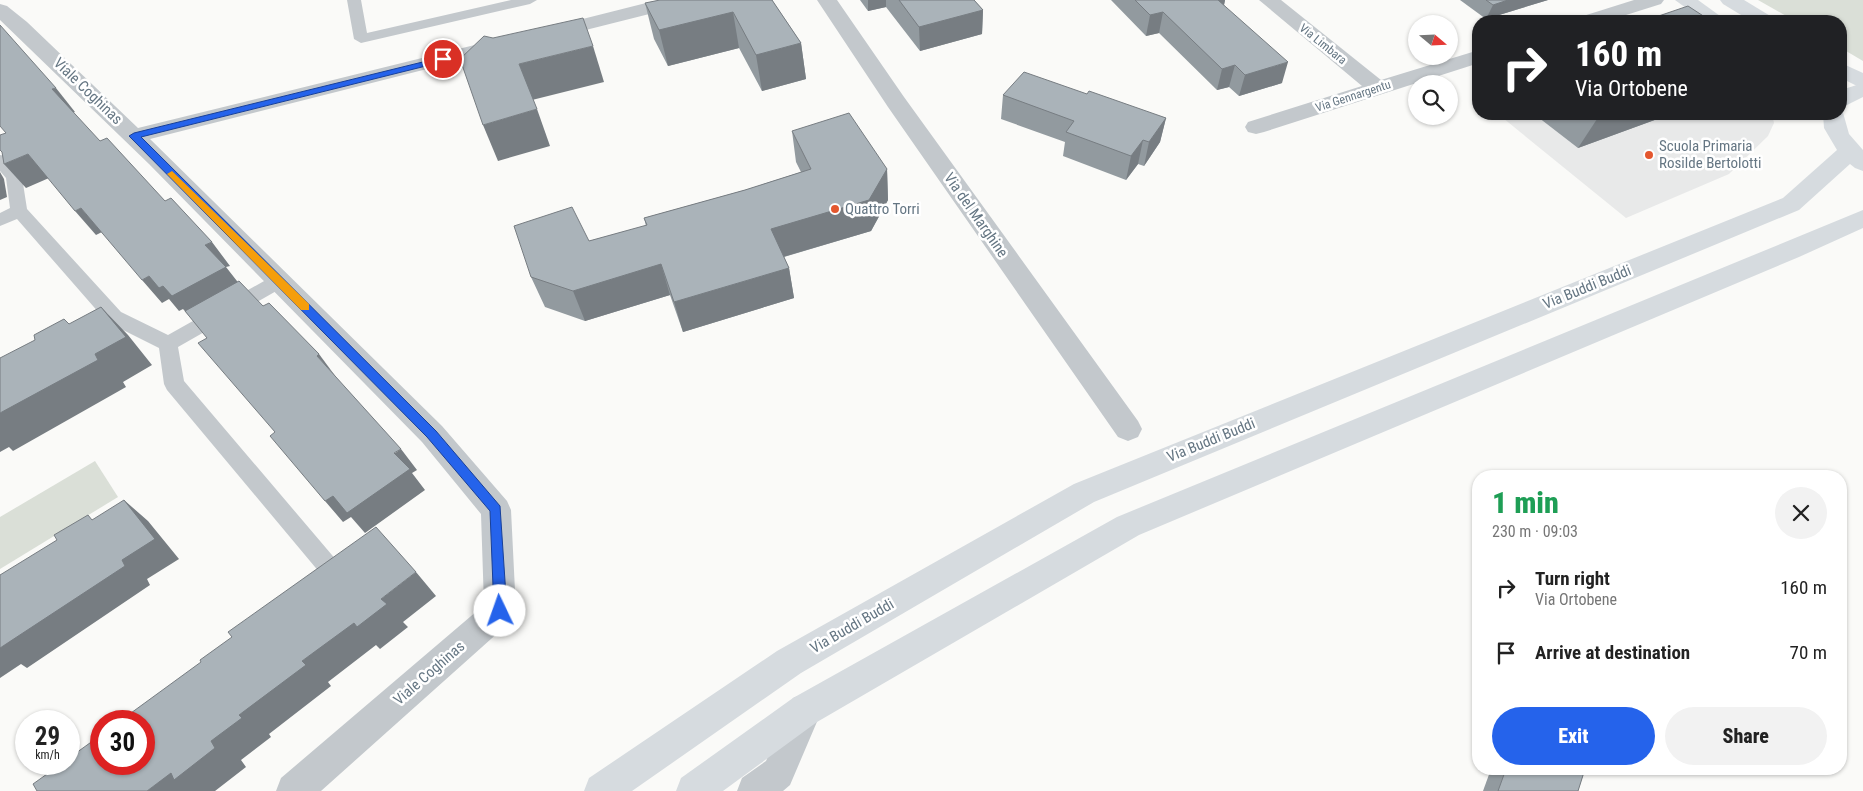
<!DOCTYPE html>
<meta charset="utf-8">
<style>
body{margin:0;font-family:"Roboto Condensed",sans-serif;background:#f2f2f2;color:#222;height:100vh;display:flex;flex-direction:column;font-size:19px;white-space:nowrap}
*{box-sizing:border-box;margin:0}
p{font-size:16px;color:#767676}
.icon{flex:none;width:28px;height:28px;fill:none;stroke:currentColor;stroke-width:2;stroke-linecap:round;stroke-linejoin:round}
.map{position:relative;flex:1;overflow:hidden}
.panel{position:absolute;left:1472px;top:470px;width:375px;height:305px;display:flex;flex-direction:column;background:#fff;border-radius:20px;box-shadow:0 1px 4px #0004}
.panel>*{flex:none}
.hud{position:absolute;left:1472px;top:15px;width:375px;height:105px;border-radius:20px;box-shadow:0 1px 4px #0004;background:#202124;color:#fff;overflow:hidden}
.needle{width:32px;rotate:109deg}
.buttons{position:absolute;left:1408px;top:15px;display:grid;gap:10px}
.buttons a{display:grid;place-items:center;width:50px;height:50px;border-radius:50%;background:#fff;box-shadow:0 1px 4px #0004;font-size:25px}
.speed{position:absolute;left:15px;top:710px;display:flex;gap:10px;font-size:25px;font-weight:700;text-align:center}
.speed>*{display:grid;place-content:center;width:65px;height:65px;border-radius:50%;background:#fff;box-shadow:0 1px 4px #0004;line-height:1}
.speed small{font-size:12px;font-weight:400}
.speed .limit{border:8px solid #d22;background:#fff;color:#111}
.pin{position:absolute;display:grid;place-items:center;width:42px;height:42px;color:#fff;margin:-21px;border:2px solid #fff;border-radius:50%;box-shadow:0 1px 5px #0007}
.me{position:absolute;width:55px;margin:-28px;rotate:357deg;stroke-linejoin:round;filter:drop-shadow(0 0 4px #0008)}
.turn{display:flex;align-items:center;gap:18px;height:105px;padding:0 20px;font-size:22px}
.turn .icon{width:65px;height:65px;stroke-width:2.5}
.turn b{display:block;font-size:35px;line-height:42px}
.round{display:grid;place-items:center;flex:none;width:52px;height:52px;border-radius:26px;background:#f2f2f2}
.headline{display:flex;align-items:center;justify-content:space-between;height:85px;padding:0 20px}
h1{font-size:30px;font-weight:800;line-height:38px;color:#1e9e55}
.button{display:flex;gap:10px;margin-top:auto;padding:10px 20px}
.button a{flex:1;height:58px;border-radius:30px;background:#2563eb;color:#fff;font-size:20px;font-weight:800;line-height:58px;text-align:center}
.button a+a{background:#f2f2f2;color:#222}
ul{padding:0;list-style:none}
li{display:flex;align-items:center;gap:15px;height:65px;padding:0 20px}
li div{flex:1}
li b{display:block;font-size:19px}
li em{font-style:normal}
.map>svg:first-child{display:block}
.built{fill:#e8e9e9}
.green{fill:#dadfd7}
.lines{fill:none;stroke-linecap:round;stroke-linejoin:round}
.lane{fill:#c3c8cc;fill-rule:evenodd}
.street{fill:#c3c8cc;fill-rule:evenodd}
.secondary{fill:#d6dbdf;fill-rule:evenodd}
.primary{fill:#d6dbdf;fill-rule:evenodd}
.wall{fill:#929a9f}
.shaded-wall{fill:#777d82}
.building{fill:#aab3b9;stroke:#777d82}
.route{fill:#2563eb;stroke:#184099}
.slow{fill:#f59e0b}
.poi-dot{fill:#e4572e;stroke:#fff;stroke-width:2}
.labels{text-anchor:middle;stroke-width:5;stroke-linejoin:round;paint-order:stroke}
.far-street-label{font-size:12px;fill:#657683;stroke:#fff}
.street-label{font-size:15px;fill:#657683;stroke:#fff}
.poi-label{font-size:15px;fill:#657683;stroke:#fff;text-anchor:start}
</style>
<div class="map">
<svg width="1863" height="791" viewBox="0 0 1863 791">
<rect width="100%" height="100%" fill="#fafaf8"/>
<!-- built -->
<path class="built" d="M 1498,114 L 1772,114 L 1774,123 L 1768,136 L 1729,174 L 1626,218 Z"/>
<!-- green -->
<g class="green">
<path d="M 1758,0 L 1863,0 L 1863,61 L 1841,48 L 1841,21 L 1795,21 Z"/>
<path d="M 95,461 L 118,497 L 0,569 L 0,517 Z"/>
</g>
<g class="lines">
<!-- lane -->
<g class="lane">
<path d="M 347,0 L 361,0 L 367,33 L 511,0 L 537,0 L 530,4 L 361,43 L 354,39 Z"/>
<path d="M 0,155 L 6,156 L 22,177 L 27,209 L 121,312 L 168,335 L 273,276 L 279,274 L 285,276 L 288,281 L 285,286 L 178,347 L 184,381 L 343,568 L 346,575 C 342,585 336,589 326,592 L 318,589 L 315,582 L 320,573 L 167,390 L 164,384 L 159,348 L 107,322 L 17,219 L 0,226 L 0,213 L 10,208 L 6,178 L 0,171 Z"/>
</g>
<!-- street -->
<g class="street">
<path d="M 658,0 L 692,0 L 689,4 L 550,39 L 543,37 L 540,33 L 543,29 Z"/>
<path d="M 817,0 L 837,0 L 904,97 L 1138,421 L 1142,429 L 1138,437 L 1128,441 L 1118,437 L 888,107 Z"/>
<path d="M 1259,0 L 1281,0 L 1381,80 L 1479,50 L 1479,63 L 1264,132 L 1256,134 L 1248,132 L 1245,127 L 1248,122 L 1362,86 Z"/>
<path d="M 1634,0 L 1664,0 L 1661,4 L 1607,21 L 1577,21 L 1580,17 Z"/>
<path d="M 0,4 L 7,6 L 27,22 L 138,128 L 503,38 L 510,40 L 513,44 L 510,48 L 150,139 L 442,426 L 507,501 L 511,510 L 516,611 L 511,621 L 321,791 L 276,791 L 281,778 L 484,605 L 481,514 L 422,442 L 149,164 L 0,20 Z"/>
<path d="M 805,693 L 817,698 L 822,710 L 790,785 L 783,791 L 737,791 L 742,778 L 766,761 L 793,698 Z"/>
</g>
<!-- secondary -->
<g class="secondary">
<path d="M 1675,0 L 1698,0 L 1727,21 L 1704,21 Z"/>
<path d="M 1720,0 L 1744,0 L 1772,17 L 1775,21 L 1751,21 L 1723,4 Z"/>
<path d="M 1841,63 L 1863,73 L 1863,89 L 1841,78 Z"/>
</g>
<!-- primary -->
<g class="primary">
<path d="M 1863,83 L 1863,97 L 1841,108 L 1841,90 Z"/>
<path d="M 1842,109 L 1849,134 L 1863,150 L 1863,171 L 1855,168 L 1850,164 L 1799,210 L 1094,502 L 801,673 L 632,791 L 584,791 L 589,778 L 777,651 L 1074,484 L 1783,198 L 1837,150 L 1824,128 L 1823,114 L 1841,114 Z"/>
<path d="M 1863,210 L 1863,228 L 1799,257 L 1139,535 L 817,722 L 723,791 L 676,791 L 681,778 L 793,698 L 1117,517 Z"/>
</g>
</g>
<!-- wall -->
<g class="wall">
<path d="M 772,0 L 801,43 L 806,79 L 762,91 L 739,48 L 668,66 L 654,39 L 645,3 Z"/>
<path d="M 860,0 L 974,0 L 983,10 L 982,34 L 920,51 L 886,7 L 868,11 Z"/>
<path d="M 1111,0 L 1225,0 L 1224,5 L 1282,83 L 1239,96 L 1229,87 L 1217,90 L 1159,33 L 1146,36 Z"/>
<path d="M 1460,0 L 1548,0 L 1486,19 Z"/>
<path d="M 1087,94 L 1166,118 L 1160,142 L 1144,166 L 1138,164 L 1126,180 L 1063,156 L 1065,142 L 1001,119 L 1003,95 Z"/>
<path d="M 1534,114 L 1671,114 L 1578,148 Z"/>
<path d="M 792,131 L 887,169 L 888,200 L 871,231 L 784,257 L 789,268 L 794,298 L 683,332 L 670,295 L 585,321 L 545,307 L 531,277 L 589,241 L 646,226 L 644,218 L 745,190 L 801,172 L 796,162 Z"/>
<path d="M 1491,769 L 1585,769 L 1578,791 L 1483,791 Z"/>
</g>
<!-- shaded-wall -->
<g class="shaded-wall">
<path d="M 868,0 L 886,0 L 886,7 L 868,11 Z"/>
<path d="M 1214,0 L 1225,0 L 1222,15 Z"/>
<path d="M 1508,0 L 1548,0 L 1486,19 L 1493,5 Z"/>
<path d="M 983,10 L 982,34 L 920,51 L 919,27 Z"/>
<path d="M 733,12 L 739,48 L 668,66 L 659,30 Z"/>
<path d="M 1163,12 L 1159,33 L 1146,36 L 1150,15 Z"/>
<path d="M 801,43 L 806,79 L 762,91 L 756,55 Z"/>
<path d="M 593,46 L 604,82 L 532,100 L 519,64 Z"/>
<path d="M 1288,62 L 1282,83 L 1239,96 L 1245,75 Z"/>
<path d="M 1235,65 L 1229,87 L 1217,90 L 1222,69 Z"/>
<path d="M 56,88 L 75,112 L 71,113 L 52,89 Z"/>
<path d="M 537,109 L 550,146 L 498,161 L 483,125 Z"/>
<path d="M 1611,114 L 1671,114 L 1578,148 L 1597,119 Z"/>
<path d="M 1166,118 L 1160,142 L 1144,166 L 1149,142 Z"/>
<path d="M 1143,140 L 1138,164 L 1126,180 L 1131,156 Z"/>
<path d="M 28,154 L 49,178 L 26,188 L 4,164 Z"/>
<path d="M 887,169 L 888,200 L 871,231 L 776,259 L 771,229 Z"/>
<path d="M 0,172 L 4,179 L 7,197 L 0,200 Z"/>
<path d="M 81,208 L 102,232 L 96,235 L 75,211 Z"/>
<path d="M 212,242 L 230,266 L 226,267 L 244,290 L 192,319 L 183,309 L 179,311 L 169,299 L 162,303 L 142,280 L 149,276 L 163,286 L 205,245 Z"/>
<path d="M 661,264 L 670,295 L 585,321 L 573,291 Z"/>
<path d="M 789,268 L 794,298 L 683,332 L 674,302 Z"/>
<path d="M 101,307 L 128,335 L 152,365 L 123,382 L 126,387 L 13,451 L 9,447 L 0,452 L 0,413 L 95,354 Z"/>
<path d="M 319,354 L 336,377 L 317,356 Z"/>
<path d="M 401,449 L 417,470 L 412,473 L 425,490 L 365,533 L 351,517 L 343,522 L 325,501 Z"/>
<path d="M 124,500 L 148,521 L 179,559 L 147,579 L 150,585 L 27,668 L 21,664 L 0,678 L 0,648 L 122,560 Z"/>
<path d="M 416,572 L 436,596 L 403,622 L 408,627 L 380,649 L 376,645 L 328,682 L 331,686 L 269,734 L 271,737 L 241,760 L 246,767 L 215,791 L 147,791 L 211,741 L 239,715 L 302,661 L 381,599 Z"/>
</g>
<!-- building -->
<g class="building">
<path d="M 660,0 L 772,0 L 801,43 L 756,55 L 733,12 L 659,30 L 645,3 Z"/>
<path d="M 899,0 L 974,0 L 983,10 L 919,27 Z"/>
<path d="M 1135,0 L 1218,0 L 1288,62 L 1245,75 L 1235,65 L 1222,69 L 1163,12 L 1150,15 Z"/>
<path d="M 1486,0 L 1508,0 L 1493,5 Z"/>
<path d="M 1688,6 L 1711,21 L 1644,21 Z"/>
<path d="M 583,18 L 593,46 L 519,64 L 537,109 L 483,125 L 460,59 L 484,36 L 493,38 Z"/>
<path d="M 0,25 L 56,88 L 52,89 L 100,141 L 107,138 L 165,201 L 171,198 L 212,242 L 205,245 L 226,267 L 172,296 L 163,286 L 159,288 L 149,276 L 142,280 L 81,208 L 75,211 L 28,154 L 4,164 L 2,152 L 0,150 L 0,135 L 6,133 L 0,126 Z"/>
<path d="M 1024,72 L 1087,94 L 1089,91 L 1166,118 L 1149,142 L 1143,140 L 1131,156 L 1066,132 L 1074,121 L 1003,95 Z"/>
<path d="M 849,113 L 887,169 L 869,200 L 771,229 L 789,268 L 674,302 L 661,264 L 573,291 L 531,277 L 514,226 L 572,207 L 589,241 L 647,225 L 644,218 L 745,190 L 811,169 L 792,131 Z"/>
<path d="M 1589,114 L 1611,114 L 1597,119 Z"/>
<path d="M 239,281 L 263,306 L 269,303 L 319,354 L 317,356 L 401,449 L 394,453 L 410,469 L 347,513 L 333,496 L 325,501 L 270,436 L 275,432 L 198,343 L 207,338 L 185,311 Z"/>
<path d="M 101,307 L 126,337 L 95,354 L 98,360 L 0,413 L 0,358 L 35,340 L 34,335 L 64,319 L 69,324 Z"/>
<path d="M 124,500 L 155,539 L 122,560 L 125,566 L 0,648 L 0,575 L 57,540 L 54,535 L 88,515 L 92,520 Z"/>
<path d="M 376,527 L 416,572 L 381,599 L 387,604 L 357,627 L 354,623 L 302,661 L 306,665 L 239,715 L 242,718 L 211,741 L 215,748 L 174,780 L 171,773 L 147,791 L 37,791 L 33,784 L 61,764 L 69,764 L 69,758 L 101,735 L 101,764 L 144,764 L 144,721 L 120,721 L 201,662 L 200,660 L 232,637 L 228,632 Z"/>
<path d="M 1506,769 L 1585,769 L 1578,791 L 1498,791 Z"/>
</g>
<!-- route -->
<path class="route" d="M 443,57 L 447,59 L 446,61 L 141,137 L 436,431 L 500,506 L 507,611 L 505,615 L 500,617 L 496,615 L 494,611 L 490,511 L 427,437 L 129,136 L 134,133 Z"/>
<!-- slow -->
<path class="slow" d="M 172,171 L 309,304 L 309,310 L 301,310 L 169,176 L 167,174 Z"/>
<!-- markers -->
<g class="poi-dot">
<circle cx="1649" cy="155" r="5"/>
<circle cx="835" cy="209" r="5"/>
</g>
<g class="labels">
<!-- far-street labels -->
<g class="far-street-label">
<text transform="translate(1323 44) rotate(39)" y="4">Via Limbara</text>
<text transform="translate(1353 96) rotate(-18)" y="4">Via Gennargentu</text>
</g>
<!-- street labels -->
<g class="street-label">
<text transform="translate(88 91) rotate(44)" y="5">Viale Coghinas</text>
<text transform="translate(976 215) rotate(55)" y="5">Via del Marghine</text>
<text transform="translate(1587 287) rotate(-22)" y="5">Via Buddi Buddi</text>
<text transform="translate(1211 440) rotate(-22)" y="5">Via Buddi Buddi</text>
<text transform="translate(852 626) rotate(-30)" y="5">Via Buddi Buddi</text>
<text transform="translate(429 673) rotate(-41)" y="5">Viale Coghinas</text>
</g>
<!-- poi labels -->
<g class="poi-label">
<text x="1659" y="151">Scuola Primaria<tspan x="1659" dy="17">Rosilde Bertolotti</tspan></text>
<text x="845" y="214">Quattro Torri</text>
</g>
</g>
</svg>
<div class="buttons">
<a><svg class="needle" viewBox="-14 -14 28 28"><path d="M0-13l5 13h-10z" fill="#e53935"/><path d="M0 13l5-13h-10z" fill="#767676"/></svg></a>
<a><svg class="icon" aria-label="search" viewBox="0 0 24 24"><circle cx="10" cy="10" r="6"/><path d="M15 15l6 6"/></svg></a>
</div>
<div class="speed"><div>29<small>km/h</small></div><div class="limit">30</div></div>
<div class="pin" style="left:443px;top:59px;background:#d93025"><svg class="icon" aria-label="arrive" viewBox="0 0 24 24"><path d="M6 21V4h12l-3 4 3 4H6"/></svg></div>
<svg class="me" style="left:500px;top:611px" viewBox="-20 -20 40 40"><circle r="19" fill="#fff"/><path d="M0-13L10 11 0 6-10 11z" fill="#2563eb"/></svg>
<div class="hud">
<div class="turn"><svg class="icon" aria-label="right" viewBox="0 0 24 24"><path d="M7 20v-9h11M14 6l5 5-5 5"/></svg><div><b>160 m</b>Via Ortobene</div></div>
</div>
<section class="panel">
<div class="headline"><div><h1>1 min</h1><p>230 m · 09:03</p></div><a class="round"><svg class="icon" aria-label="close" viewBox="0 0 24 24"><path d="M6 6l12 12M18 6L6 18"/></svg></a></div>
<ul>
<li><svg class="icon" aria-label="right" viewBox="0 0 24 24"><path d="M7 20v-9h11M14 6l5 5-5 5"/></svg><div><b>Turn right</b><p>Via Ortobene</p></div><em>160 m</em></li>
<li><svg class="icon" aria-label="arrive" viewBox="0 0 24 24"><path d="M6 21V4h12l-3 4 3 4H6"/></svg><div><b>Arrive at destination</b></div><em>70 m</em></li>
</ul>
<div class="button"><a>Exit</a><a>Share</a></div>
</section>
</div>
